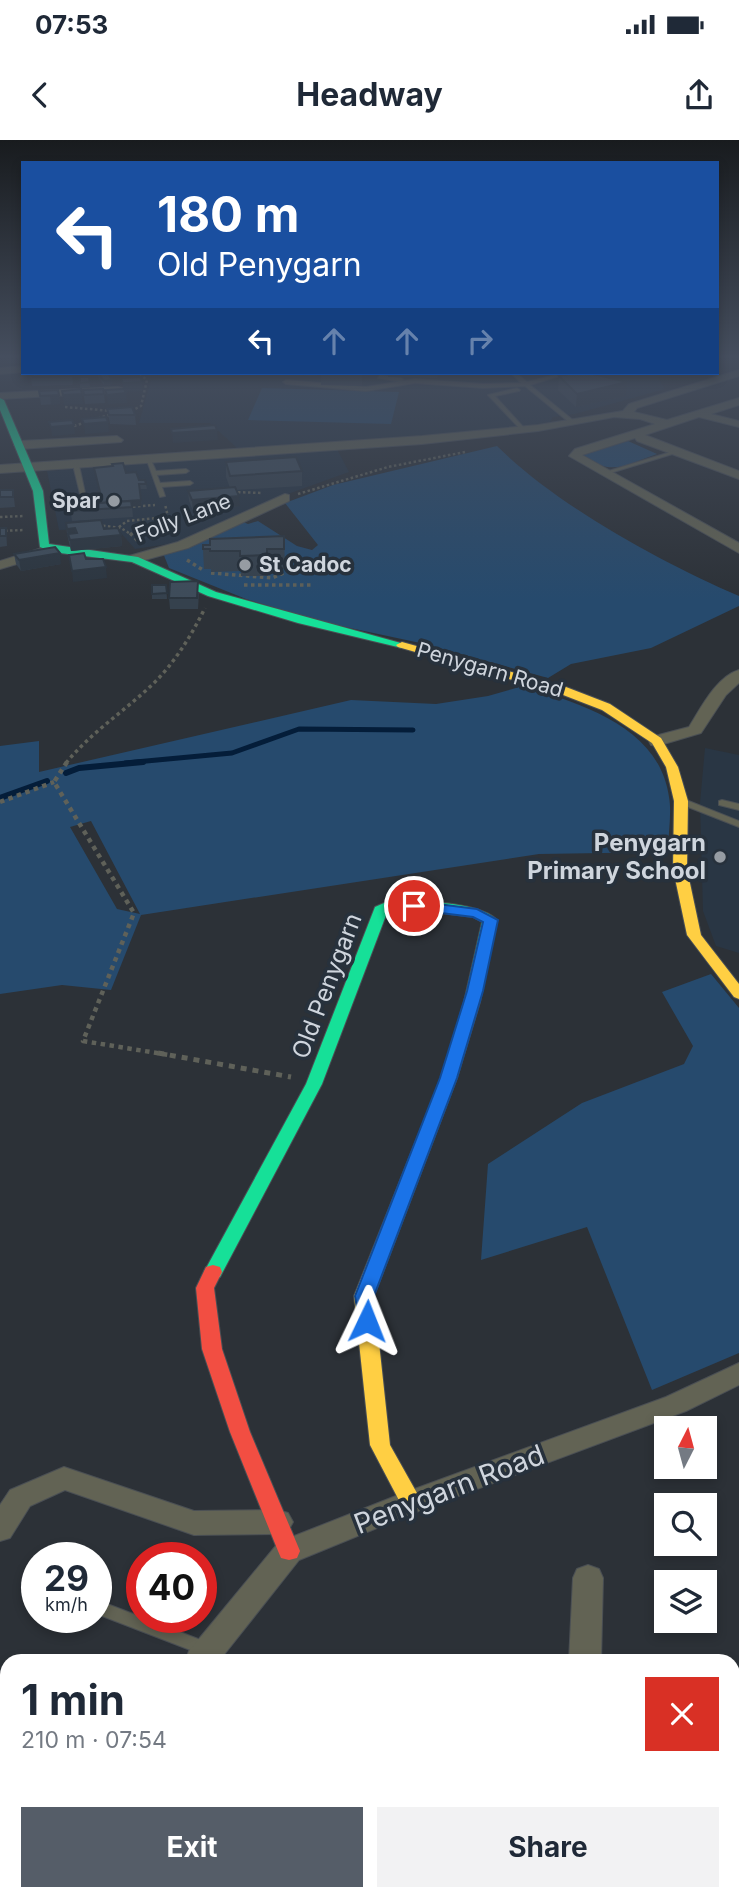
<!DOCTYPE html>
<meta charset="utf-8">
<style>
body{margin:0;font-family:Inter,sans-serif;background:#f2f2f3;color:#1f2937;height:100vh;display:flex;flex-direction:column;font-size:26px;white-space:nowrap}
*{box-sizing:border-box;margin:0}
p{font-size:23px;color:#747a83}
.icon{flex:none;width:38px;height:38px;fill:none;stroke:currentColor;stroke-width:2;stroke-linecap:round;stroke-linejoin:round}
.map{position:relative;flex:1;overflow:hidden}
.side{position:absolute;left:0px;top:1514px;width:740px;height:247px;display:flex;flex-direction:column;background:#fff;border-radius:21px 21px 0 0;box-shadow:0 4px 10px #0003}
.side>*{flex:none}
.banner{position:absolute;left:21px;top:21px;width:698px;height:214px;border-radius:0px;box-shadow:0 4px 10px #0003;background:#1a4fa0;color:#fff;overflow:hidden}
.needle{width:46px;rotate:6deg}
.fabs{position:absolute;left:654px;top:1276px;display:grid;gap:14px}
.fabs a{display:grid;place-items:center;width:63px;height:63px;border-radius:0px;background:#fff;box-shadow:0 4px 10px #0003;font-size:35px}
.speed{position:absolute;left:21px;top:1402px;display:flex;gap:14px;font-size:35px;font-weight:700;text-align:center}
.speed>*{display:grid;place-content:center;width:91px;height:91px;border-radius:50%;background:#fff;box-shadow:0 4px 10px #0003;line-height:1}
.speed small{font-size:18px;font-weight:400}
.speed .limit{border:10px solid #d22;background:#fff;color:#111}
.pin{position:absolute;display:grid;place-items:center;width:60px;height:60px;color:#fff;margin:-30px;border:4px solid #fff;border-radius:50%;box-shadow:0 2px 7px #0007}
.me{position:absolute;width:77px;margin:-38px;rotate:2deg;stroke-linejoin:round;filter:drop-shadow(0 0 5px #0008)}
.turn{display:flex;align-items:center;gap:24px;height:147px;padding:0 21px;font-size:32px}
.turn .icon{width:91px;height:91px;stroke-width:2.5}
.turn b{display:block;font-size:49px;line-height:60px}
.lanes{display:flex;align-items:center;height:66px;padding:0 21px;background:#0003;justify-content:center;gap:35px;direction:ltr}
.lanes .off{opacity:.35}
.round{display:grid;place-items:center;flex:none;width:74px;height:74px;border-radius:0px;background:#f2f2f3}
.head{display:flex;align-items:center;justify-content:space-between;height:119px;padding:0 21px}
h1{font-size:42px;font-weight:700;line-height:52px}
.cta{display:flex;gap:14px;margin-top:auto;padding:14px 21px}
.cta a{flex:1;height:80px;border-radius:0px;background:#555d68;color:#fff;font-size:28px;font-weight:700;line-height:80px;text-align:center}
.cta a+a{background:#f2f2f3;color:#1f2937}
.status{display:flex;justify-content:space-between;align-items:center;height:49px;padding:0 35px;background:#fff;direction:ltr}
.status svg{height:19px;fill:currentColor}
header{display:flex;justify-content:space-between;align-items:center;height:91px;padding:0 21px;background:#fff;font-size:32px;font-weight:700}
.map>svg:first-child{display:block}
.built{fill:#293644}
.green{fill:#264a6d;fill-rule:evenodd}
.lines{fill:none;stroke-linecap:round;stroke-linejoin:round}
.stream-far1{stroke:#041d39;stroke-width:5}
.stream{stroke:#041d39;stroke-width:6}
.lane-casing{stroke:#4a4f54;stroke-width:2}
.street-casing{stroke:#4a4f54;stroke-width:2}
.fast-casing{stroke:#4a4f54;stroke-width:2}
.slow-casing{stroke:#4a4f54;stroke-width:2}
.jam-casing{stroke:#4a4f54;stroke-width:2}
.path-far3{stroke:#5f6159;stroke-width:2.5;stroke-dasharray:2.5 2.5;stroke-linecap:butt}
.path-far2{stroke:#5f6159;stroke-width:3.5;stroke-dasharray:3.5 3.5;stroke-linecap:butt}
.path-far1{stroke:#5f6159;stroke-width:4.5;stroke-dasharray:4.5 4.5;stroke-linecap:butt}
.path{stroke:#5f6159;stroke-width:5;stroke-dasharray:6 6;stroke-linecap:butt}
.lane{fill:#626354;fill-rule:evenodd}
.street{fill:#626354;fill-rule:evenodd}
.fast{fill:#16e098;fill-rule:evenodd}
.slow{fill:#ffcf43;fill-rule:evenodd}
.jam{fill:#f24e42;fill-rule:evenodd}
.wall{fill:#35414d}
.shaded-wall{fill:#2b353f}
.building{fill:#3e4c5a;stroke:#2b353f;stroke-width:2}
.route{fill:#1a73e8;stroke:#114b97;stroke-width:2}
.poi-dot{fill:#969ca3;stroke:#27313c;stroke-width:2.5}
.labels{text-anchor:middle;stroke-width:7;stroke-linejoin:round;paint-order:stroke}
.far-poi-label{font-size:21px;font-weight:bold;fill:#cfd5dd;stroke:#27313c;text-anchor:end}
.far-street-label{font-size:21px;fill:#cfd5dd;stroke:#27313c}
.poi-label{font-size:24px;font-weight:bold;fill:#cfd5dd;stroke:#27313c;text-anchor:end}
.street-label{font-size:24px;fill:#cfd5dd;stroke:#27313c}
.near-street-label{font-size:28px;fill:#cfd5dd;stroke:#27313c}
</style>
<div class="status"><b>07:53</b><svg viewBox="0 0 49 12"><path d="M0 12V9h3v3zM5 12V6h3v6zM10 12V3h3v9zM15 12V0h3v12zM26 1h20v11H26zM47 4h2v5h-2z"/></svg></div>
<header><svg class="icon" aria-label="back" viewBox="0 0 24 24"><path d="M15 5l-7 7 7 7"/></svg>Headway<svg class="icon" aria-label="share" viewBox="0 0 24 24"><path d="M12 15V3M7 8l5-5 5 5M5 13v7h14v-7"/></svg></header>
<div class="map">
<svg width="739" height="1760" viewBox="0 0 739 1760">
<rect width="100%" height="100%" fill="#2c3137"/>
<!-- built -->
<g class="built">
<path d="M 210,233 L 655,233 L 665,249 L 575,274 L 553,277 L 550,282 L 492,290 L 237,308 L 210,283 L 139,283 L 151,240 Z"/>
<path d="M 337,309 L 349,332 L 274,359 L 175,403 L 135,409 L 120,392 L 104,388 L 59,390 L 47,331 Z"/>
<path d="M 705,608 L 739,615 L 739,813 L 716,806 L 703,771 L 700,663 Z"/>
</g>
<!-- green -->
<g class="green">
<path d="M 262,248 L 399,252 L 391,284 L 248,280 Z"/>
<path d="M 628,301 L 657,314 C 625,325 612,337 582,315 Z"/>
<path d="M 497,306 C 558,366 660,422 739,456 L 739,466 L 651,508 L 571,524 L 548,538 L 425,504 L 322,482 L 246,459 L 169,428 L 163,413 L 212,397 L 243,382 L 248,384 L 258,381 L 297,406 L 312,410 L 318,405 L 285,363 L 333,345 Z"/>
<path d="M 523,546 C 581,564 659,586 669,657 C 672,674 668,694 668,712 L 539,714 L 141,775 L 111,850 L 62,845 L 0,854 L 0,606 L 39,601 L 39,632 L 351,560 L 436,564 L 488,556 ZM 91,681 L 140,774 L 117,769 L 70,687 Z"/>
<path d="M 711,834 L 739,868 L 739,1213 L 652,1250 L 587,1087 L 481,1120 L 488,1024 L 582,963 L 684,924 L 693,906 L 662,852 Z"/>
</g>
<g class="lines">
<!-- stream-far1 -->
<path class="stream-far1" d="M 125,623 L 232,613 L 299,589 L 413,590"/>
<!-- stream -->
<g class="stream">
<path d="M 66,633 L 79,628 L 143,622"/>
<path d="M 0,658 L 47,641"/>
</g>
<defs>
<g id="lane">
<path d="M 511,233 L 516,233 L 527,242 L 563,233 L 563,235 L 530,245 L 574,281 L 574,283 L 570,283 L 525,246 L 483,248 L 415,243 L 366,251 L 286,244 L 283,242 L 286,240 L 366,247 L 415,239 L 483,244 L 521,243 Z"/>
<path d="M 380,235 L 401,238 L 404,240 L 401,242 L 378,238 Z"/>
<path d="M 517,248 L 520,250 L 519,251 L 495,256 L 525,289 L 525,291 L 523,292 L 488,255 Z"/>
<path d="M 674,311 L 679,312 L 607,334 L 602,333 Z"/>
<path d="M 146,318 L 150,318 L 156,331 L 186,329 L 189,331 L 186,333 L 157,335 L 160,343 L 190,341 L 193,343 L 190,345 L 162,347 L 165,356 L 160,357 Z"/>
<path d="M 76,323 L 79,325 L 88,367 L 83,366 L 73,325 Z"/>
<path d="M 681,658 L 739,681 L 739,687 L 678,663 L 677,661 Z"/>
<path d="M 722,660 L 739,664 L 739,670 L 719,665 L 719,661 Z"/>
<path d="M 102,1462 L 211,1504 L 214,1509 L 211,1514 L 206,1516 L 97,1474 L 96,1465 Z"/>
</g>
<g id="street">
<path d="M 23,226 L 23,232 L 0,234 L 0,228 Z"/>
<path d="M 739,230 L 739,236 L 637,268 L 634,272 L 667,280 L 739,258 L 739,265 L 711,274 L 739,281 L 739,287 L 699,277 L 645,295 L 739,331 L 739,339 L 637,301 L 635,298 L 582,315 L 739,403 L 739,413 L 569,316 L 575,309 L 655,284 L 640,279 L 614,277 L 538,291 L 422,304 L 0,333 L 0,325 L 422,296 L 538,285 L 623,271 L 629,264 Z"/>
<path d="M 118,247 L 122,248 L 122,252 L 0,259 L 0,253 Z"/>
<path d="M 117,296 L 123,300 L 121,302 L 20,309 L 14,305 L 20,301 Z"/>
<path d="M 285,354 L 289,355 L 289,361 L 188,408 L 134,423 L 127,419 L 129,416 L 178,402 Z"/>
<path d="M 42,408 L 47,409 L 47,415 L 0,429 L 0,421 Z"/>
<path d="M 739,530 L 739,543 L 726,555 L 701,593 L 657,606 L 651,605 L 649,601 L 651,597 L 689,587 C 701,568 716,537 739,530 Z"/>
<path d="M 739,1223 L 739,1245 L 686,1271 L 421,1370 L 299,1420 L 219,1521 L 185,1521 L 189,1511 L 279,1402 L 401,1354 L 666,1257 Z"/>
<path d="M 64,1327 L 194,1371 L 278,1370 L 288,1373 L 293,1382 L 288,1391 L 278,1394 L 194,1395 L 65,1350 L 30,1366 L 10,1398 L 0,1401 L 0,1365 L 10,1350 Z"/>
<path d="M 588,1425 L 599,1429 L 603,1438 L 601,1521 L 569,1521 L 573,1438 L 577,1429 Z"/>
<path d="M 733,1654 L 739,1655 L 739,1687 L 733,1686 Z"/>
<path d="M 7,1713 L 7,1751 L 0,1754 L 0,1716 Z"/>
</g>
<g id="fast">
<path d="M 0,258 L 4,260 L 43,351 L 49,404 L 138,417 L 216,452 L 408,505 L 402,508 L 298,483 L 208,456 L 132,422 L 52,412 L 40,407 L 33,351 L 0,270 Z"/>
<path d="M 393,759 C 419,762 479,761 497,780 L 480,862 L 472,867 L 464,862 L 482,782 L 473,777 L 394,767 L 388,770 L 322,944 L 220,1137 L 213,1139 L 206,1137 L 204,1132 L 306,944 L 375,767 Z"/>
</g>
<g id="slow">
<path d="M 402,502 L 566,547 L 610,564 L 661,598 L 678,627 L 688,661 L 687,729 L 701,795 L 739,844 L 739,859 L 734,857 L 687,795 L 673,729 L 674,661 L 666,627 L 652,603 L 602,570 L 558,553 L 398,507 L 396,505 Z"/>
<path d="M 472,857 L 480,862 L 457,938 L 374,1156 L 390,1305 L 422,1362 L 419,1368 L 411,1371 L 403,1368 L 370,1305 L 354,1156 L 441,938 L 464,862 Z"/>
</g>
<path id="jam" d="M 213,1125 L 220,1127 L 222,1132 L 214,1148 L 222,1209 L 250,1292 L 300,1411 L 297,1418 L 289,1420 L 281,1418 L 278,1411 L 230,1292 L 202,1209 L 196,1148 L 206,1127 Z"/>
</defs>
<!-- lane casing -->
<use href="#lane" class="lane-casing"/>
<!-- street casing -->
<use href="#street" class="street-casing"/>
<!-- fast casing -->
<use href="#fast" class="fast-casing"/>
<!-- slow casing -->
<use href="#slow" class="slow-casing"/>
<!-- jam casing -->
<use href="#jam" class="jam-casing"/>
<!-- path-far3 -->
<g class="path-far3">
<path d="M 65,267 L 112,271"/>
<path d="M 131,271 L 141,266 L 147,240 L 139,233"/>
<path d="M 74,286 L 112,274"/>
<path d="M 233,352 L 262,353"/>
<path d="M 298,354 L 388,327 L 465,312"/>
<path d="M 128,367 L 155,365"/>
<path d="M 0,377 L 24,376"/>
<path d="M 98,385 L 121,388 L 132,395"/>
<path d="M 119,387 L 127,381 L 168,377 L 165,364"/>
<path d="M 0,391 L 24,390"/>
</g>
<!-- path-far2 -->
<g class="path-far2">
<path d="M 130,393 L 139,402"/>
<path d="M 187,420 L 203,430"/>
<path d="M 211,433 L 272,438 L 291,430 L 324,429"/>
<path d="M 244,445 L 314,445"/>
<path d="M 66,623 C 92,591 128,569 157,540 C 177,519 192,494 205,468"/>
</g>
<!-- path-far1 -->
<g class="path-far1">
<path d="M 67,622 L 54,642 L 134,773 L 83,901 L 169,915"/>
<path d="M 0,662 L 54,642"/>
</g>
<!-- path -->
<path class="path" d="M 158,913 L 291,937"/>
<!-- lane -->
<use href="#lane" class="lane"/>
<!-- street -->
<use href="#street" class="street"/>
<!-- fast -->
<use href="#fast" class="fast"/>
<!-- slow -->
<use href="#slow" class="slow"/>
<!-- jam -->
<use href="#jam" class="jam"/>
</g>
<!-- wall -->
<g class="wall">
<path d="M 7,215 L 23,215 L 23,223 L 10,224 L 8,220 Z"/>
<path d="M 72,233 L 73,242 L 72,245 L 32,246 L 31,237 Z"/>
<path d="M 98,233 L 113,244 L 104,245 L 98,237 Z"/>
<path d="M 234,233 L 319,233 L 317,236 L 234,234 Z"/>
<path d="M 321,233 L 367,233 L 367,234 L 362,246 L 321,245 Z"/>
<path d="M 388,233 L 461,233 L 460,235 L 438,233 L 437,238 L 388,237 Z"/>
<path d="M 559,236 L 626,256 L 576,267 L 558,250 Z"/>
<path d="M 80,237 L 89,237 L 90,247 L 80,248 Z"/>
<path d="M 58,250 L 60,264 L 41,265 L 39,251 Z"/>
<path d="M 83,250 L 104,254 L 105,263 L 85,264 Z"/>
<path d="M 107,269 L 135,275 L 136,285 L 110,284 Z"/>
<path d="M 226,322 L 302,331 L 302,346 L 236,350 L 240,366 L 193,371 L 189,361 L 188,351 L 230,348 L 226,337 Z"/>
<path d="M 94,328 L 126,333 L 146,344 L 147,349 L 140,349 L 142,366 L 132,366 L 133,377 L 72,381 L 69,360 L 86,364 L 99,363 L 97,352 L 99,352 Z"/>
<path d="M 0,350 L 13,350 L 15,367 L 0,368 Z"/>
<path d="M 66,383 L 104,389 L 121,395 L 122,406 L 71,411 L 67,394 Z"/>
<path d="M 0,388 L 6,388 L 7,406 L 0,407 Z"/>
<path d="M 284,396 L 285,429 L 268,430 L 268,436 L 241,436 L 241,431 L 211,432 L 211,429 L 204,429 L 203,409 L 210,405 Z"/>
<path d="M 14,414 L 61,424 L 21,431 L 16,424 Z"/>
<path d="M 152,445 L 166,445 L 167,459 L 152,459 Z"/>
<path d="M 199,452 L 198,469 L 170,469 L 169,458 Z"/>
</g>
<!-- shaded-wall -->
<g class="shaded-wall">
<path d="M 23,215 L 23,223 L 10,224 L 9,216 Z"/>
<path d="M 148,233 L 174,233 L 149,236 Z"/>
<path d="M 362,233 L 367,233 L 362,246 Z"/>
<path d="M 112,240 L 113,244 L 104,245 L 104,241 Z"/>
<path d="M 142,242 L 142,251 L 123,252 L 123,243 Z"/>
<path d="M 627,242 L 626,256 L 576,267 L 577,254 Z"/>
<path d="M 126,253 L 127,263 L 108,264 L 107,255 Z"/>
<path d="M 82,254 L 83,264 L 64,265 L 63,255 Z"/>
<path d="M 50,255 L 59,255 L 60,264 L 51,265 Z"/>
<path d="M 108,282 L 109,292 L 85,294 L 84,284 Z"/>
<path d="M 74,285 L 75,294 L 52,296 L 51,287 Z"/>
<path d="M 217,290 L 218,300 L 173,303 L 172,293 Z"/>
<path d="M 239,356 L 240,366 L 193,371 L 192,360 Z"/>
<path d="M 141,360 L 142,366 L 100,369 L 100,363 Z"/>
<path d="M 75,388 L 76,399 L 68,394 L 68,399 L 67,389 Z"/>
<path d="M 121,395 L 122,406 L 71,411 L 70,400 Z"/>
<path d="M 60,413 L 61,424 L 21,431 L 19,420 Z"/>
<path d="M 106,427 L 107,438 L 73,442 L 72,431 Z"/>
</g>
<!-- building -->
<g class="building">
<path d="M 32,233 L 72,233 L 71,236 L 31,237 Z"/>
<path d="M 98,233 L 108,233 L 112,240 L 104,241 Z"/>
<path d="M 573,233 L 589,233 L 627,242 L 577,254 L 559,236 Z"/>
<path d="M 80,237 L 89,237 L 90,242 L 80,243 Z"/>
<path d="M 140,237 L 142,242 L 123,243 L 121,238 Z"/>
<path d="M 81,249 L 82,254 L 63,255 L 62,251 Z"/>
<path d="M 103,249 L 104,254 L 84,255 L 83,250 Z"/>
<path d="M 124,249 L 126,253 L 107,255 L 105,250 Z"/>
<path d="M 58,250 L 59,255 L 40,256 L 39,251 Z"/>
<path d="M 132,267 L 135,275 L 109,275 L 107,269 Z"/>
<path d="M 106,277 L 108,282 L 84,284 L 82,279 Z"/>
<path d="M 72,280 L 74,285 L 51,287 L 49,282 Z"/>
<path d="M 215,285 L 217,290 L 172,293 L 171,289 Z"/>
<path d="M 296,317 L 302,331 L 230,336 L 226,322 Z"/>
<path d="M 123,323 L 126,333 L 136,332 L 139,340 L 145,340 L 146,344 L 139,344 L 141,360 L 100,363 L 97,352 L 100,352 L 94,328 L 113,326 L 112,324 Z"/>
<path d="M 235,347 L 239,356 L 192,360 L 188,351 Z"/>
<rect x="0" y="350" width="13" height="7"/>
<path d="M 85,359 L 86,364 L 131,361 L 132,367 L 71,371 L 69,360 Z"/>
<path d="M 101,380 L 104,389 L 118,388 L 121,395 L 70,400 L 68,394 L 77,393 L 75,388 L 67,389 L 66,383 Z"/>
<rect x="0" y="388" width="6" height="8"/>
<path d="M 284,396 L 284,409 L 267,409 L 267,415 L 240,416 L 240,411 L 210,411 L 210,409 L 203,409 L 203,405 L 210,405 L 210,399 Z"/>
<path d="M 55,407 L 60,413 L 19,420 L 14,414 Z"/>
<path d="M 84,413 L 86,419 L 103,419 L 106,427 L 72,431 L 69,415 Z"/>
<path d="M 198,441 L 197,458 L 169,458 L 170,442 Z"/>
<path d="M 152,445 L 166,445 L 167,453 L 152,454 Z"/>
</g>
<!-- sky -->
<linearGradient id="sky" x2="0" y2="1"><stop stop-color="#181b1e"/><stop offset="0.47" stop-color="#454e5e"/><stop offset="1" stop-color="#454e5e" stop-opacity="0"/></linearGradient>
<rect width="739" height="461" fill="url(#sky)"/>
<!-- route -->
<path class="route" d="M 414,761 L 477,769 L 498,780 L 483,851 L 457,938 L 374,1156 L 377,1181 L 374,1186 L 367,1188 L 360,1186 L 355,1156 L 440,938 L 467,851 L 483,782 L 473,777 L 409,769 L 407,766 Z"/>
<!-- markers -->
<g class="poi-dot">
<circle cx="114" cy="361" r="7"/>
<circle cx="245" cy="425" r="7"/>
<circle cx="720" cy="717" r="7"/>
</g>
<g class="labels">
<!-- far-poi labels -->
<g class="far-poi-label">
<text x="100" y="368">Spar</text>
<text x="259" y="432" text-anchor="start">St Cadoc</text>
</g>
<!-- far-street labels -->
<g class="far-street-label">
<text transform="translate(183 378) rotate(-21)" y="7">Folly Lane</text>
<text transform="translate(490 530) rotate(16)" y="7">Penygarn Road</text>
</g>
<!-- poi labels -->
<g class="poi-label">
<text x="706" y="711">Penygarn<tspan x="706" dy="28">Primary School</tspan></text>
</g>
<!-- street labels -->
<g class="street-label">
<text transform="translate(327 846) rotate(-69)" y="8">Old Penygarn</text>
</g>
<!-- near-street labels -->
<g class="near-street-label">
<text transform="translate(449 1349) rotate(-21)" y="10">Penygarn Road</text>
</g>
</g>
</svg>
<div class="fabs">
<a><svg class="needle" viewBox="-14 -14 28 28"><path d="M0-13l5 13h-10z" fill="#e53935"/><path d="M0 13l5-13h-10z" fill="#747a83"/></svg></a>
<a><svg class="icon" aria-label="search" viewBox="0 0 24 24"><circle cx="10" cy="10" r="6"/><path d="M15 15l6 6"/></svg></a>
<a><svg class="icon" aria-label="layers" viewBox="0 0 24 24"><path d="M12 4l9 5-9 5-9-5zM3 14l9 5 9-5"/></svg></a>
</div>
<div class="speed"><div>29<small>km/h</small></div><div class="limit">40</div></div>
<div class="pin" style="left:414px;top:766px;background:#d93025"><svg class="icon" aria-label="arrive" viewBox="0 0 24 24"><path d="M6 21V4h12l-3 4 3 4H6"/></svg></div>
<svg class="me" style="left:367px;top:1181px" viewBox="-20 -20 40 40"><path d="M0-17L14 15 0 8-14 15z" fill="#1a73e8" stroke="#fff" stroke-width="4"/></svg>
<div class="banner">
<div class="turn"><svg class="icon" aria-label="left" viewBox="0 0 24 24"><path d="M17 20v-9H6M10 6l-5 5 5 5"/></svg><div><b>180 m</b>Old Penygarn</div></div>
<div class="lanes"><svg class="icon" aria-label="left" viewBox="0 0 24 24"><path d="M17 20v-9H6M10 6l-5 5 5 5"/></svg><svg class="icon off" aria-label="ahead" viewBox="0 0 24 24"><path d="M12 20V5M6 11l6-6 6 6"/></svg><svg class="icon off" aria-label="ahead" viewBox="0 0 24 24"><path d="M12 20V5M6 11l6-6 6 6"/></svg><svg class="icon off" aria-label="right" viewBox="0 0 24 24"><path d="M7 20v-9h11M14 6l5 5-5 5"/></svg></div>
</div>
<section class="side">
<div class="head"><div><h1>1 min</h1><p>210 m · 07:54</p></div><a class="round" style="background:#d93025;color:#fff"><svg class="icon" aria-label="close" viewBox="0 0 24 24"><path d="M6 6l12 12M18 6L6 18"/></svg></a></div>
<div class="cta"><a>Exit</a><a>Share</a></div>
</section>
</div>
